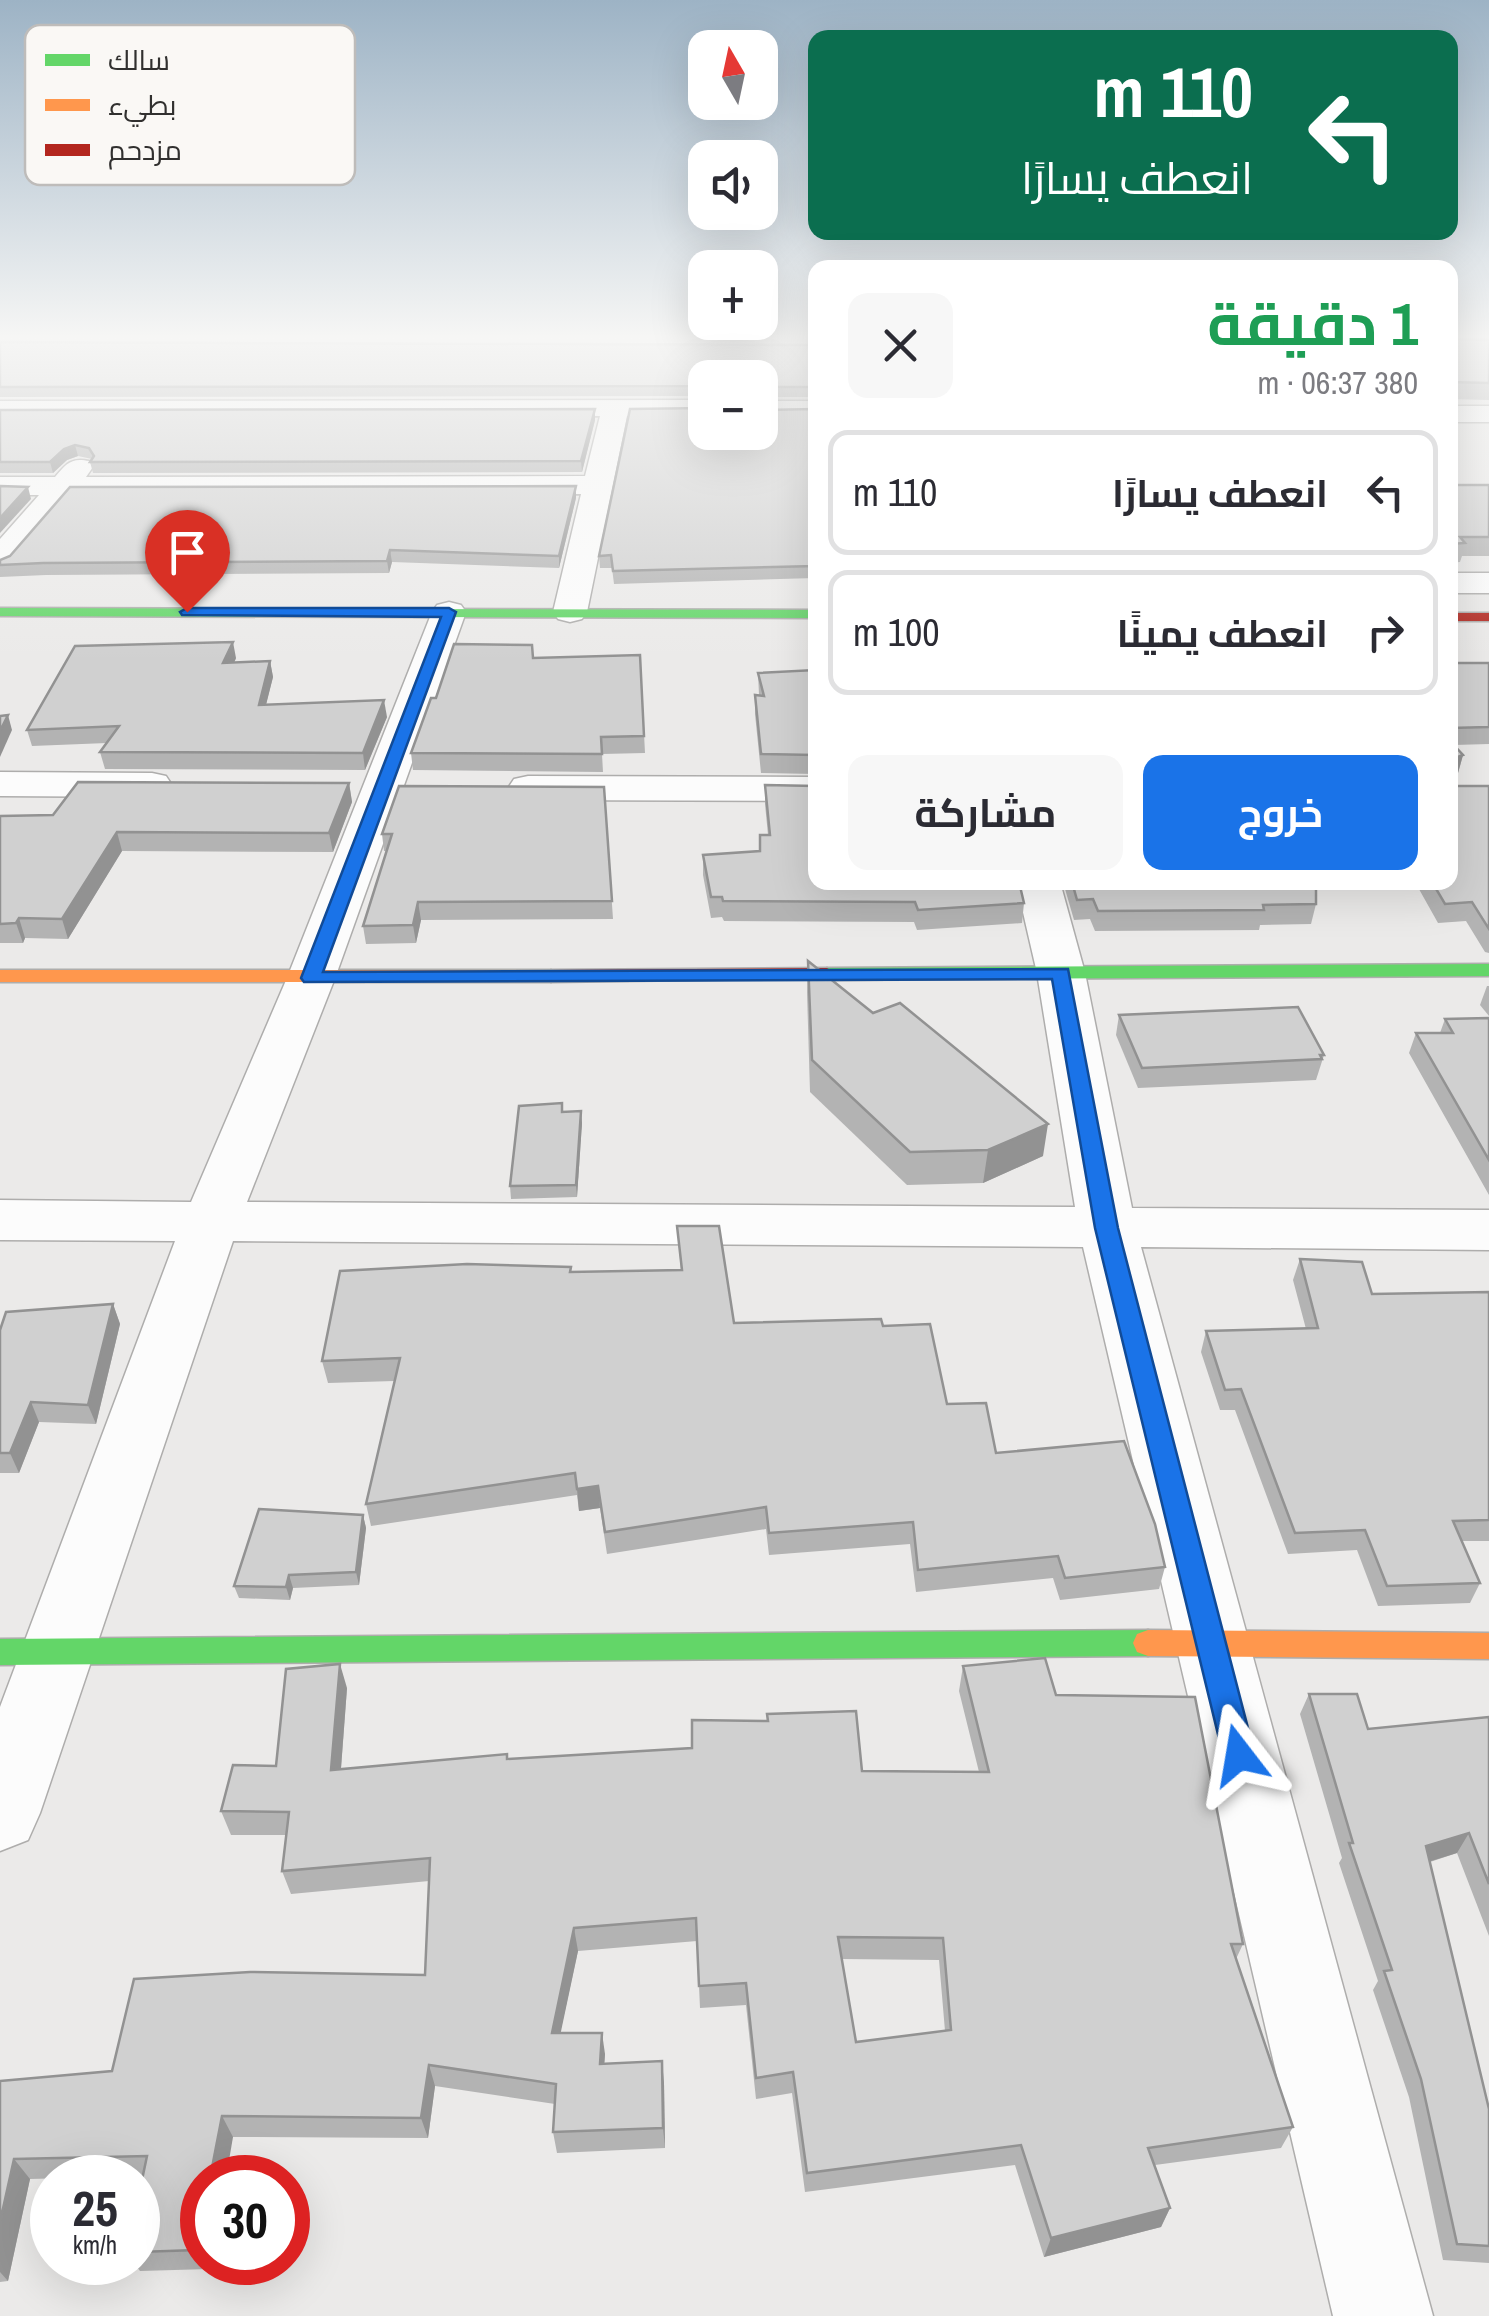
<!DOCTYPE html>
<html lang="ar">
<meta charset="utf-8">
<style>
body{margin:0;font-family:"Archivo Narrow",Cairo,sans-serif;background:#f7f7f7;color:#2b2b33;direction:rtl;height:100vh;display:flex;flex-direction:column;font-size:38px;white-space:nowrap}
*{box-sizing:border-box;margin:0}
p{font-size:32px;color:#7c7c81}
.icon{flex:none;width:55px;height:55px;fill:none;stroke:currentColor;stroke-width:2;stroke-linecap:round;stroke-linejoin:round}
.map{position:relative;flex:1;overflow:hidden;direction:ltr}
.side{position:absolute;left:808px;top:260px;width:650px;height:630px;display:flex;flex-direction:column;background:#fff;border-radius:20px;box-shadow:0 10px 40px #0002;direction:rtl}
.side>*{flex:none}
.top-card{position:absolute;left:808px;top:30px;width:650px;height:210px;border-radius:20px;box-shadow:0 10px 40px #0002;direction:rtl;background:#0b6e4f;color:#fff;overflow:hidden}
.needle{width:65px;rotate:351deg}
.tools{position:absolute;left:688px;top:30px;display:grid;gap:20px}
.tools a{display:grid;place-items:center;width:90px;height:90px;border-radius:20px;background:#fff;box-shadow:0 10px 40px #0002;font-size:50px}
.speed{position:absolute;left:30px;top:2155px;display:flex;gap:20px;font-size:50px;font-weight:700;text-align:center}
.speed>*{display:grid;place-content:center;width:130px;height:130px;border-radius:50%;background:#fff;box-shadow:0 10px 40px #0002;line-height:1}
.speed small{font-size:25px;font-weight:400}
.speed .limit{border:15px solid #d22;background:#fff;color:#111}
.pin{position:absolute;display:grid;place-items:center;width:85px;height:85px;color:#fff;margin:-102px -42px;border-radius:50% 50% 50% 0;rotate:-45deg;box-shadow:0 0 10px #0007}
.pin .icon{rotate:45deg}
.me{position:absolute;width:110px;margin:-55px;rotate:346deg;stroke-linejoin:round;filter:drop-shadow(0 0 8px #0008)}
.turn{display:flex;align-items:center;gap:35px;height:210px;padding:0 40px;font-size:45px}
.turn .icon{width:130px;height:130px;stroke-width:2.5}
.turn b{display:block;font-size:70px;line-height:85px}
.round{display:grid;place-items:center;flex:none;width:105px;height:105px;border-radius:20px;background:#f7f7f7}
.head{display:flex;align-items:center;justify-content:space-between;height:170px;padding:0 40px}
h1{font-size:60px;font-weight:700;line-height:75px;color:#1e9e55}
.button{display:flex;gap:20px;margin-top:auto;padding:20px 40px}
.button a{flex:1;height:115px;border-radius:20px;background:#1a73e8;color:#fff;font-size:40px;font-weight:700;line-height:115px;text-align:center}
.button a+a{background:#f7f7f7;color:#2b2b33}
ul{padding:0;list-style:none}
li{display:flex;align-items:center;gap:30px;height:125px;margin:0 20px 15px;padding:0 20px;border:5px solid #e1e1e2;border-radius:20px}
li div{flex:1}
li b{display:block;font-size:38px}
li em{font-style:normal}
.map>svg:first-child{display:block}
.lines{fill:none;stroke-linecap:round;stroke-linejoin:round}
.street-casing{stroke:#aeadac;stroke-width:3}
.fast-casing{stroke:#aeadac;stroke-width:3}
.slow-casing{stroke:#aeadac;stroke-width:3}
.jam-casing{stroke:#aeadac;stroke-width:3}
.street{fill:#fcfcfc;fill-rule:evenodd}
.fast{fill:#63d668;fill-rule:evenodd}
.slow{fill:#ff974d;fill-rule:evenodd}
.jam{fill:#b3261e;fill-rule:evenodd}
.wall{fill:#b3b3b3;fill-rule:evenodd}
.shaded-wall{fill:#929292}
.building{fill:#d0d0d0;stroke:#929292;stroke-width:2.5;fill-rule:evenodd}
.route{fill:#1a73e8;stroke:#114b97;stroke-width:2.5}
.key{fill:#faf8f5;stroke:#bebcba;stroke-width:2.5}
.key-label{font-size:28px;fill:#31302f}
</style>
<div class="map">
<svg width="1489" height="2316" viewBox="0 0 1489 2316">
<rect width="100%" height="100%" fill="#ebeae9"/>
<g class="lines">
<defs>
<g id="street">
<path d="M 0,336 L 815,337 L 815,351 L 0,348 Z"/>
<path d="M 705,400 L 705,416 L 627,416 L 587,612 L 582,619 L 570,622 L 558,619 L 553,612 L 581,494 L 71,495 L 11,566 L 0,569 L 0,539 L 39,495 L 0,495 L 0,477 L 55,477 C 66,464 71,457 89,461 L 93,467 L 86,477 L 585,476 L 600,416 L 0,417 L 0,401 Z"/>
<rect x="760" y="401" width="55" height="16"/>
<rect x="1450" y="406" width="39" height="16"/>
<rect x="1450" y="573" width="39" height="20"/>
<path d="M 449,602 L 461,605 L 466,612 L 335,978 L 247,1202 L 1075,1207 L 1037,973 L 1016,882 L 1060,882 L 1085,973 L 1132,1208 L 1489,1210 L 1489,1250 L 1141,1247 L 1433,2316 L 1333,2316 L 1083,1247 L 233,1241 L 40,1813 L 28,1840 L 0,1851 L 0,1707 L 175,1241 L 0,1240 L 0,1200 L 191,1202 L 287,978 L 432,612 L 437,605 Z"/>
<path d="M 0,772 L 152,773 L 166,776 L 172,785 L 166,794 L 152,797 L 0,796 Z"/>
<path d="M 528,776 L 815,777 L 815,801 L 528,800 L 514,797 L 508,788 L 514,779 Z"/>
</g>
<g id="fast">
<path d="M 0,608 L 815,610 L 815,618 L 0,616 Z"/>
<path d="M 1489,964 L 1489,976 L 827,980 L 817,974 L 827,968 Z"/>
<path d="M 1148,1630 L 1159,1634 L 1163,1643 L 1159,1652 L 1148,1656 L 0,1665 L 0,1639 Z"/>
</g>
<g id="slow">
<path d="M 0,970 L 551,970 L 561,976 L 551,982 L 0,982 Z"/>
<path d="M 1148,1630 L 1489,1633 L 1489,1659 L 1148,1656 L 1137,1652 L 1133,1643 L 1137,1634 Z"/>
</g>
<g id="jam">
<rect x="1450" y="613" width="39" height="8"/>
<path d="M 827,968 L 837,974 L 834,978 L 551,982 L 541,976 L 551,970 Z"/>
</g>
</defs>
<!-- street casing -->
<use href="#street" class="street-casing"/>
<!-- fast casing -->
<use href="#fast" class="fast-casing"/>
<!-- slow casing -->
<use href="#slow" class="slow-casing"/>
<!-- jam casing -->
<use href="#jam" class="jam-casing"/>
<!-- street -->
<use href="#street" class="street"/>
<!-- fast -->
<use href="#fast" class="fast"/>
<!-- slow -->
<use href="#slow" class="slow"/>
<!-- jam -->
<use href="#jam" class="jam"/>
</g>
<!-- wall -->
<g class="wall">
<path d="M 1450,336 L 1451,339 L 1489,340 L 1489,400 L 1450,399 Z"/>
<path d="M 0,342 L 815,349 L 815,397 L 760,397 L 705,378 L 705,396 L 0,397 Z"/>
<path d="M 705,409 L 705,432 L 815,409 L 815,578 L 614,584 L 612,568 L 600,568 L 599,556 Z"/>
<path d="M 0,410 L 595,420 L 582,472 L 93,473 L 90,462 L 92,459 L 78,456 L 67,460 L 53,473 L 0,473 Z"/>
<path d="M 1450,476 L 1455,485 L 1489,485 L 1489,556 L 1462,556 L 1460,562 L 1450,563 Z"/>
<path d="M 576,486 L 576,498 L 559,568 L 392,562 L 389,573 L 46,575 L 0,577 L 0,560 Z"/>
<path d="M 640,655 L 645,753 L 602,754 L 603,772 L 413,770 L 411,753 L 436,698 L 533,658 Z"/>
<path d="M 236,658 L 234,663 L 270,661 L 273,677 L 266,704 L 387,717 L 365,770 L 105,769 L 100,752 L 107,743 L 32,746 L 27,730 Z"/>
<path d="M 1450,663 L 1489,663 L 1489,744 L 1454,745 L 1463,755 L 1458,773 L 1452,775 L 1453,786 L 1489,786 L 1489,953 L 1485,952 L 1466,921 L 1438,923 L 1415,882 L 1450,882 Z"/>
<path d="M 815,670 L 815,774 L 761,773 L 755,714 L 755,695 L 759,695 L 758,673 Z"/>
<path d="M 349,783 L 352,802 L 333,852 L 122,851 L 68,939 L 25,938 L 23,943 L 0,943 L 0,816 L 53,815 Z"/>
<path d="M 765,785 L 1024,903 L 1022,923 L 917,930 L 914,922 L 724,921 L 722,917 L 711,918 L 703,875 L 703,855 L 760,851 L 768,835 L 765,804 Z"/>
<path d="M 604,787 L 613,919 L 421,920 L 416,943 L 366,944 L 363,926 L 386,851 L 384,851 L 382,834 Z"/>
<path d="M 1063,882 L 1316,882 L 1316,904 L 1311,924 L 1260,925 L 1259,930 L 1095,931 L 1090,919 L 1074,920 Z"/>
<path d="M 808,961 L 873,1013 L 1043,1156 L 983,1183 L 907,1185 L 810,1092 L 807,992 Z"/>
<path d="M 1487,986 L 1489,986 L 1489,1016 L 1480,1005 Z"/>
<path d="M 1119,1015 L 1324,1055 L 1316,1080 L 1138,1088 L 1116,1035 Z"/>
<path d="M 1489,1018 L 1489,1195 L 1409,1053 L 1416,1033 L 1440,1033 L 1445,1019 Z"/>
<path d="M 582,1123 L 577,1197 L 511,1199 L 510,1186 Z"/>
<path d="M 677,1226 L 734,1323 L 883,1326 L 947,1404 L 996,1453 L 1165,1567 L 1159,1589 L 1060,1600 L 1053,1578 L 916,1592 L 910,1544 L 769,1555 L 766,1529 L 607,1554 L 600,1508 L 579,1511 L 577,1495 L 371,1526 L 366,1504 L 394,1381 L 328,1383 L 322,1361 L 571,1272 L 681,1270 Z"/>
<path d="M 1300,1259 L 1372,1294 L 1489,1292 L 1489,1541 L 1462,1541 L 1480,1583 L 1470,1603 L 1378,1606 L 1357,1550 L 1288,1554 L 1235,1410 L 1220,1410 L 1201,1352 L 1206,1331 L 1306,1329 L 1293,1280 Z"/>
<path d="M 113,1304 L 120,1324 L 96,1424 L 39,1422 L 19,1473 L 0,1473 L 0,1330 Z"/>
<path d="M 363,1515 L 366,1528 L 359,1585 L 293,1588 L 290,1600 L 239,1598 L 234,1586 Z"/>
<path d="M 963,1666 L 1056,1695 L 1243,1944 L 1236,1959 L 1293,2127 L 1281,2148 L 1155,2165 L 1170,2208 L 1161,2227 L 1044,2257 L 1015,2165 L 805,2192 L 792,2093 L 756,2099 L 746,2005 L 700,2008 L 697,1941 L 578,1951 L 560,2033 L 605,2054 L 604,2064 L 664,2083 L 665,2148 L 557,2153 L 553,2132 L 555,2104 L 435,2086 L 428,2138 L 233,2137 L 202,2178 L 202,2262 L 210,2262 L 209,2269 L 140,2271 L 133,2262 L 138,2262 L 138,2199 L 142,2176 L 30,2179 L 8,2281 L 0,2282 L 0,2081 L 112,2071 L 425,1975 L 429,1881 L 291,1894 L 282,1871 L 286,1835 L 231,1835 L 221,1811 L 276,1766 L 347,1688 L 341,1769 L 507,1754 L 508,1759 L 862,1771 L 979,1772 L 959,1691 ZM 842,1959 L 939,1960 L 945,2031 L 856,2042 Z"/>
<path d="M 1309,1694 L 1368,1729 L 1489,1717 L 1489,1936 L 1457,1853 L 1430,1862 L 1489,2109 L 1489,2263 L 1443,2260 L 1409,2097 L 1373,1990 L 1378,1981 L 1339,1863 L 1342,1858 L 1300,1714 Z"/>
</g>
<!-- shaded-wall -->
<g class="shaded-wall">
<path d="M 595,409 L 595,420 L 582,472 L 581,461 Z"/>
<path d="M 75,445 L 78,456 L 67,460 L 53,473 L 50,462 L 64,449 Z"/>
<path d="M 576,486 L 576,498 L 559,568 L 559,556 Z"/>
<path d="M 28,487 L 31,499 L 0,533 L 0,518 Z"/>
<path d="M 390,550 L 392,562 L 389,573 L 387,561 Z"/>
<path d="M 233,642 L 236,658 L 227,679 L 223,663 Z"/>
<path d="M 270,661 L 273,677 L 262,721 L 259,705 Z"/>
<path d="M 384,700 L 387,717 L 365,770 L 363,753 Z"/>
<path d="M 8,715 L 12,730 L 0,757 L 0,731 Z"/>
<path d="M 1463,755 L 1458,773 L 1450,776 L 1452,759 Z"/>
<path d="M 349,783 L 352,802 L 333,852 L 329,833 Z"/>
<path d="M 117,832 L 122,851 L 68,939 L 62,919 Z"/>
<path d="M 418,902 L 421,920 L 416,943 L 413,925 Z"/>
<path d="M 19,918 L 25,938 L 23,943 L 16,923 Z"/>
<path d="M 581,1111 L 582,1123 L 577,1197 L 576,1185 Z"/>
<path d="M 1048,1124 L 1043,1156 L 983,1183 L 988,1150 Z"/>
<path d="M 113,1304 L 120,1324 L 96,1424 L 88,1405 Z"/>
<path d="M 31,1402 L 39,1422 L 19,1473 L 10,1453 Z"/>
<path d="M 598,1486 L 600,1508 L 579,1511 L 577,1489 Z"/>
<path d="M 363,1515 L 366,1528 L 359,1585 L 356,1572 Z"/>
<path d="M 289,1575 L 293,1588 L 290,1600 L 286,1587 Z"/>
<path d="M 340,1664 L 347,1688 L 339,1794 L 331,1770 Z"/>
<path d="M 1469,1833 L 1457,1853 L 1415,1866 L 1426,1846 Z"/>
<path d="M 574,1928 L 578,1951 L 556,2055 L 552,2033 Z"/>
<path d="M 602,2033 L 605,2054 L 603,2086 L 600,2064 Z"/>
<path d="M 662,2061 L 664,2083 L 665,2148 L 663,2128 Z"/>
<path d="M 429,2065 L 435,2086 L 428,2138 L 421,2118 Z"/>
<path d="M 222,2116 L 233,2137 L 226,2178 L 210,2178 Z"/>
<path d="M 14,2159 L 30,2179 L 8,2281 L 0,2272 L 0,2222 Z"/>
<path d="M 1170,2208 L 1161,2227 L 1044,2257 L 1051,2238 Z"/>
<path d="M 202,2219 L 202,2259 L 197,2250 Z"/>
</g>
<!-- building -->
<g class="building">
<path d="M 1450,336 L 1451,336 L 1451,339 L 1489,340 L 1489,383 L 1450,382 Z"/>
<path d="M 0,342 L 814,345 L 815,349 L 815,387 L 760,387 L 760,378 L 705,378 L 705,386 L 0,387 Z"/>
<path d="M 705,408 L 705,432 L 760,432 L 760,410 L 815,409 L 815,566 L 613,571 L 611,555 L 599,556 L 630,409 Z"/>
<path d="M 595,409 L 581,461 L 90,462 L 94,456 L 89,448 L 75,445 L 64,449 L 50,462 L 0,462 L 0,410 Z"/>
<path d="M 1450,476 L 1455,485 L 1489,485 L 1489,537 L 1460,537 L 1465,543 L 1450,544 Z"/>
<path d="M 0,486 L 28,487 L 0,518 Z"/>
<path d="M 576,486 L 559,556 L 390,550 L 387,561 L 43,563 L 0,565 L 0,560 L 10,556 L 70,487 Z"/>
<path d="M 233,642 L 223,663 L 270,661 L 259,705 L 384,700 L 363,753 L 100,752 L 119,726 L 27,730 L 75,646 Z"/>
<path d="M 454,644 L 532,645 L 533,658 L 640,655 L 644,736 L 601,737 L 602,754 L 411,753 L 431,698 L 436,698 Z"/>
<path d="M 1450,663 L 1489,663 L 1489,727 L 1450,728 Z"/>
<path d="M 815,670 L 815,755 L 761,754 L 755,695 L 764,696 L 758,673 Z"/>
<path d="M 8,715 L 0,731 L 0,716 Z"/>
<path d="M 1450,741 L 1463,755 L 1452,759 L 1453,786 L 1489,786 L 1489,929 L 1472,902 L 1445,904 L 1432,882 L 1450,882 L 1450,844 L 1453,844 L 1450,840 Z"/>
<path d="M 78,782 L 349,783 L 329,833 L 117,832 L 62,919 L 19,918 L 16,923 L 0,924 L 0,816 L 53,815 Z"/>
<path d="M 765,785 L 815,786 L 815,882 L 1019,882 L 1024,903 L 918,910 L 915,902 L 723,901 L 722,897 L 711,897 L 703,855 L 760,851 L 760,835 L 770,835 Z"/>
<path d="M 399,786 L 604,787 L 612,901 L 418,902 L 413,925 L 363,926 L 392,834 L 382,834 Z"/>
<path d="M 1072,882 L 1316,882 L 1316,904 L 1263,905 L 1264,910 L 1098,911 L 1093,899 L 1077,900 Z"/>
<path d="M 808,961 L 873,1013 L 900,1003 L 1048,1124 L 988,1150 L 910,1152 L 812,1060 Z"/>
<path d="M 1298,1007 L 1324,1055 L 1320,1055 L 1322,1059 L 1142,1068 L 1119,1015 Z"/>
<path d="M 1489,1018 L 1489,1160 L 1416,1033 L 1453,1033 L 1445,1019 Z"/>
<path d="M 562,1103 L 562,1112 L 581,1111 L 576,1185 L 510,1186 L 519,1106 Z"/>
<path d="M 677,1226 L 719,1226 L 734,1323 L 881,1319 L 883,1326 L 930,1324 L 947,1404 L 986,1403 L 996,1453 L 1124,1441 L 1155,1524 L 1165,1567 L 1065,1578 L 1058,1556 L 918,1570 L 913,1522 L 769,1533 L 766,1507 L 605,1532 L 598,1486 L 577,1489 L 575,1473 L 366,1504 L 400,1358 L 322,1361 L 340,1271 L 467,1264 L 571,1267 L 570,1272 L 682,1270 Z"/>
<path d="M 1300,1259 L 1362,1262 L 1372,1294 L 1489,1292 L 1489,1520 L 1453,1521 L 1480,1583 L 1387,1586 L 1365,1530 L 1295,1533 L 1241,1389 L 1225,1390 L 1206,1331 L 1318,1328 Z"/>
<path d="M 113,1304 L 88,1405 L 31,1402 L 10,1453 L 0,1453 L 0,1330 L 6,1312 Z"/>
<path d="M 259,1509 L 363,1515 L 356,1572 L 289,1575 L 286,1587 L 234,1586 Z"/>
<path d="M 1045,1658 L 1056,1695 L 1195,1697 L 1243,1944 L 1231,1944 L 1293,2127 L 1148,2148 L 1170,2208 L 1051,2238 L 1021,2145 L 807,2173 L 793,2072 L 756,2078 L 746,1983 L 699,1986 L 696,1918 L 574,1928 L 552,2033 L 602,2033 L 600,2064 L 662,2061 L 663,2128 L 553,2132 L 556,2084 L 429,2065 L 421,2118 L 222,2116 L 210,2178 L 202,2178 L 202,2219 L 197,2250 L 138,2252 L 138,2199 L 147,2156 L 14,2159 L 0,2222 L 0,2081 L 112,2071 L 134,1979 L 250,1972 L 425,1975 L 430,1858 L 282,1871 L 289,1812 L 221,1811 L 233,1765 L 276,1766 L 286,1669 L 340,1664 L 331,1770 L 507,1754 L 507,1759 L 692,1748 L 692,1720 L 768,1721 L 767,1714 L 856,1711 L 862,1771 L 989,1772 L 963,1666 ZM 838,1937 L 943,1938 L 951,2030 L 856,2042 Z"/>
<path d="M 1309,1694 L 1357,1694 L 1368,1729 L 1489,1717 L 1489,1884 L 1469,1833 L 1426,1846 L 1489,2109 L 1489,2246 L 1457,2244 L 1421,2079 L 1384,1971 L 1392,1970 L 1349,1843 L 1353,1843 Z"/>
</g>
<!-- sky -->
<linearGradient id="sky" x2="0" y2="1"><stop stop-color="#9db3c5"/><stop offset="0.51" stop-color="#f6f6f5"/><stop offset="1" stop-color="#f6f6f5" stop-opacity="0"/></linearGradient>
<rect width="1489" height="660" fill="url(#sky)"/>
<!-- route -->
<path class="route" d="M 187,608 L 449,608 L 456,612 L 323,972 L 1068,969 L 1118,1228 L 1255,1755 L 1251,1766 L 1239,1770 L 1228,1766 L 1223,1755 L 1095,1228 L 1052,979 L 304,982 L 301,978 L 441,617 L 182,615 L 180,612 Z"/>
<!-- legend -->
<rect x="25" y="25" width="330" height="160" rx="15" class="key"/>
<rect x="45" y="54" width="45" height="12" fill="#63d668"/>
<rect x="45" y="99" width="45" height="12" fill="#ff974d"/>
<rect x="45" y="144" width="45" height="12" fill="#b3261e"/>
<g class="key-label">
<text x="108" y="70">سالك</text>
<text x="108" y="115">بطيء</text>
<text x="108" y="160">مزدحم</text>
</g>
</svg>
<div class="tools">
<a><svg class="needle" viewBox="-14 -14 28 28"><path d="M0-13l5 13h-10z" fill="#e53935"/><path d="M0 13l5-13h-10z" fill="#7c7c81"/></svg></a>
<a><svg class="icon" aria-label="sound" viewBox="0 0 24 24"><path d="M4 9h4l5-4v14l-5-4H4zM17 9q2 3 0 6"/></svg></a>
<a>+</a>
<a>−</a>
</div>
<div class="speed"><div>25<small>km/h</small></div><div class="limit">30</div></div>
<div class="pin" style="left:187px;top:612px;background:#d93025"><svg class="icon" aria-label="arrive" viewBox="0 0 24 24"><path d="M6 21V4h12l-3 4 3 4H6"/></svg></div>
<svg class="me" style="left:1239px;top:1755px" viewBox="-20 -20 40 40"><path d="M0-17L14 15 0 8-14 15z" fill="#1a73e8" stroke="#fff" stroke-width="4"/></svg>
<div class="top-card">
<div class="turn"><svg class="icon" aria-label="left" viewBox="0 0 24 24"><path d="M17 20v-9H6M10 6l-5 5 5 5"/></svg><div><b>110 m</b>انعطف يسارًا</div></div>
</div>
<section class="side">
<div class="head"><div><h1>1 دقيقة</h1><p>380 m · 06:37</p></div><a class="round"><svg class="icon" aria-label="close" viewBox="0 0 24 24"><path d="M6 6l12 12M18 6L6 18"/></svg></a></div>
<ul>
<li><svg class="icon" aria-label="left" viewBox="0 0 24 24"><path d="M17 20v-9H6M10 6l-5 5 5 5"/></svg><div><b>انعطف يسارًا</b></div><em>110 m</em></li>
<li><svg class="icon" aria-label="right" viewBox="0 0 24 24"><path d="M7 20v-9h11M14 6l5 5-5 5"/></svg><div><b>انعطف يمينًا</b></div><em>100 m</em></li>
</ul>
<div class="button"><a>خروج</a><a>مشاركة</a></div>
</section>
</div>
